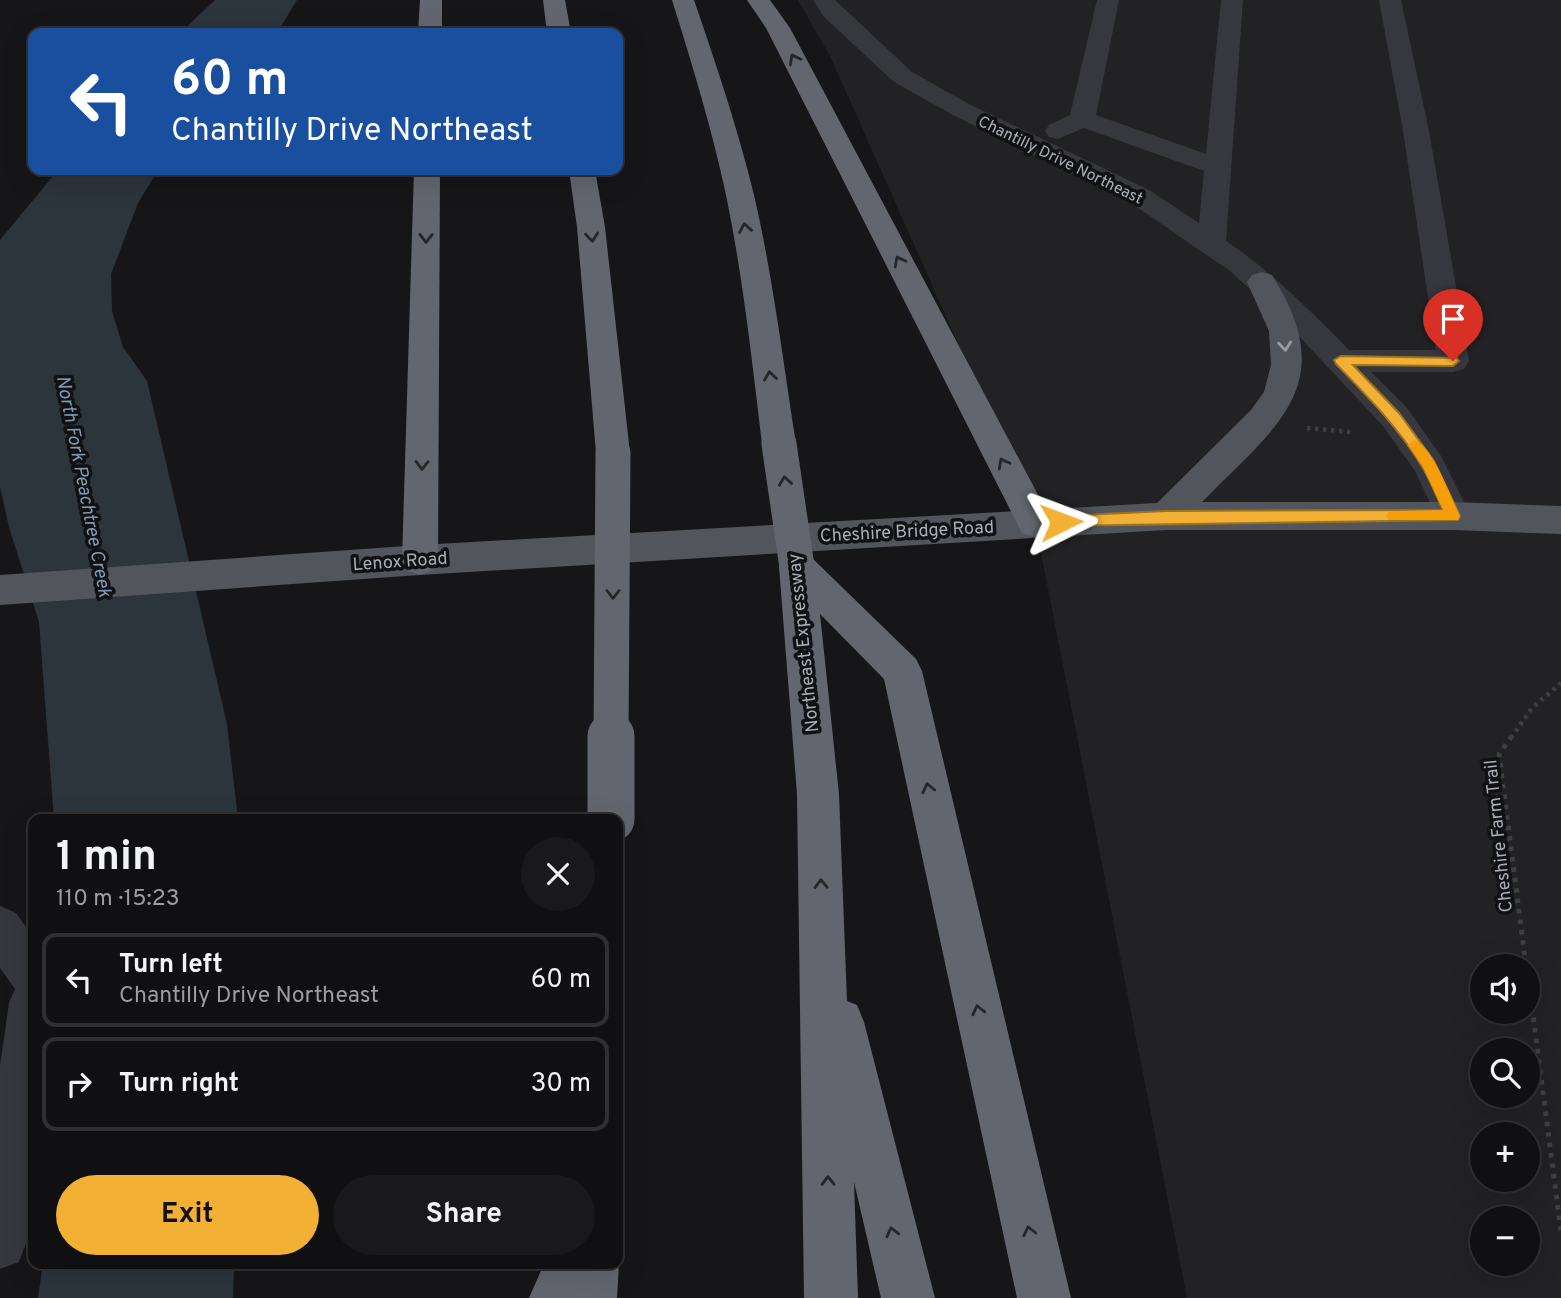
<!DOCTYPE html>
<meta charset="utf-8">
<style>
body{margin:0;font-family:Overpass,sans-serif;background:#19191b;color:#f1f3f6;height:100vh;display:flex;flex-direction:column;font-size:26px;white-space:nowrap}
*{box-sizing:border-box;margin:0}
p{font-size:23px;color:#9c9d9f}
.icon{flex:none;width:38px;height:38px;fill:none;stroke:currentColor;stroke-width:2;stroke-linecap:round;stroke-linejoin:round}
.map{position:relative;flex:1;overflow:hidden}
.details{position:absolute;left:28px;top:814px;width:595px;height:455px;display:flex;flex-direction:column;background:#101012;border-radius:14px;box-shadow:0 7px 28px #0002,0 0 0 2px #303032}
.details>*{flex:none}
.guide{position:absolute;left:28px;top:28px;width:595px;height:147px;border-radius:14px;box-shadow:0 7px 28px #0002,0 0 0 2px #303032;background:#1a4fa0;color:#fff;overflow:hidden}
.buttons{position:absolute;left:1470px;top:954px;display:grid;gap:14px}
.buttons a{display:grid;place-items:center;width:70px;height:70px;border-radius:50%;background:#101012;box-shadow:0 7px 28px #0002,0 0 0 2px #303032;font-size:35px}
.pin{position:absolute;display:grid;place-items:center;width:60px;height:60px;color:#fff;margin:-72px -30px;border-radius:50% 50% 50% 0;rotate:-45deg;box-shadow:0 0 7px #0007}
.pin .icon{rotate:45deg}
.me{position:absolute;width:77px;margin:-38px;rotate:87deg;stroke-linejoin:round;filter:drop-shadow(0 0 5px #0008)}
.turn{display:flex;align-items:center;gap:24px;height:147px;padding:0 28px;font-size:32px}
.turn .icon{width:91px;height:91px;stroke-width:2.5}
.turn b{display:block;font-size:49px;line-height:60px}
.round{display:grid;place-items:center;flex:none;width:74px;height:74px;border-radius:37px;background:#19191b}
.summary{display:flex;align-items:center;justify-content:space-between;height:119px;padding:0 28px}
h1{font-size:42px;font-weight:700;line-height:52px}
.action{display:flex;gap:14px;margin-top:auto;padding:14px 28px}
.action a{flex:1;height:80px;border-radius:42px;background:#f2b134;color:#111;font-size:28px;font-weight:700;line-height:80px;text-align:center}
.action a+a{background:#19191b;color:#f1f3f6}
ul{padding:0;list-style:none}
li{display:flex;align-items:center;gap:21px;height:94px;margin:0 14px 10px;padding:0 14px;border:4px solid #303032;border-radius:14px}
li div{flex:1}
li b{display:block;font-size:26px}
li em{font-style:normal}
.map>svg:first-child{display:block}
.built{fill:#222225;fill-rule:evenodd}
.water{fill:#2c353c}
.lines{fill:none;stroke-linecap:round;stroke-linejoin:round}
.path-far1{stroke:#3d3f44;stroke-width:4.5;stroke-dasharray:3.5 4.5;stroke-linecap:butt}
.path{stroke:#3d3f44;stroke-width:5;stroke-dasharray:4.5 6;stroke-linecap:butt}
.minor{fill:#37383d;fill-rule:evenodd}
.major{fill:#53555c;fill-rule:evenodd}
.highway{fill:#63666e;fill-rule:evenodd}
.highway-bridge-far1{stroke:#63666e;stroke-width:35}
.highway-bridge{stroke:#63666e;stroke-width:47}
.oneway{stroke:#26262a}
.oneway2{stroke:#979ba6}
.route{fill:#f2b134;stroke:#9d7322;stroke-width:2}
.slow{fill:#f59e0b}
.labels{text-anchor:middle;stroke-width:7;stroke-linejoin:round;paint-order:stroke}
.far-street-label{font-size:16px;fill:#a8adb8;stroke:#111113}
.street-label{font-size:18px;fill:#a8adb8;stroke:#111113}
.water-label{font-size:19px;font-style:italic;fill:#7f9bb3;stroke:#111113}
</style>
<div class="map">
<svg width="1561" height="1298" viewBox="0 0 1561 1298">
<rect width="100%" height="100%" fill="#161618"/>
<!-- built -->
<path class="built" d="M 798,0 L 1561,0 L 1561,1298 L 1187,1298 L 1033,512 L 831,58 ZM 1482,966 L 1528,966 L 1528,1012 L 1482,1012 ZM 1482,1050 L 1528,1050 L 1528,1096 L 1482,1096 ZM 1482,1134 L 1528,1134 L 1528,1180 L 1482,1180 ZM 1482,1218 L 1528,1218 L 1528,1264 L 1482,1264 Z"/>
<!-- water -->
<g class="water">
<path d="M 215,0 L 297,0 L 277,33 L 180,33 Z"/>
<path d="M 58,170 L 158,170 L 138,203 L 111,274 L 112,311 L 123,347 L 147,381 L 227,724 L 238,819 L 54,819 L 39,622 L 9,527 L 0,487 L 0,240 Z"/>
<path d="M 43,1264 L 234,1264 L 233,1298 L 38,1298 Z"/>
</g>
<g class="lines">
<!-- path-far1 -->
<g class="path-far1">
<path d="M 1307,428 L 1350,432"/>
<path d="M 1511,738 L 1532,708 L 1561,683"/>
</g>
<!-- path -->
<g class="path">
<path d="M 1512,736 L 1499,754 L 1526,966"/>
<path d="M 1528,976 L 1561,1232"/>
</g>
<!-- minor -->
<g class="minor">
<path d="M 813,0 L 835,0 L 912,72 L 969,104 L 1151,191 L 1199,223 L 1204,171 L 1084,128 L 1058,139 L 1049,137 L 1045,131 L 1049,125 L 1070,115 L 1097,0 L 1119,0 L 1096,115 L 1206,154 L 1221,0 L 1243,0 L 1226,241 C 1272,272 1311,311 1349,350 L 1436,350 L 1403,131 L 1379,0 L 1401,0 L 1429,131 L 1469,361 L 1464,369 L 1453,372 L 1371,372 L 1407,408 L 1441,456 L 1471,516 L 1465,526 L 1453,530 L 1441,526 L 1415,471 L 1383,426 L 1281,317 L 1230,271 L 1131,203 L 951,114 L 894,82 L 824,17 Z"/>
<path d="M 0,906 L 16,913 L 33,937 L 33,1188 L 26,1243 L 19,1262 L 0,1269 L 0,1066 L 9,1003 L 15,989 L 0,968 Z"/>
</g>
<!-- major -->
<path class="major" d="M 1262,272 L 1272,275 C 1342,386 1276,426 1202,502 L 1453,502 L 1561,506 L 1561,534 L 1453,530 L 1166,530 L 420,575 L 0,605 L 0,575 L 420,545 L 1157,503 L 1251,410 L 1264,392 L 1271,365 L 1269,331 L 1247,282 L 1252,275 Z"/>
<!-- highway -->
<g class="highway">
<path d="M 420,0 L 442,0 L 442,33 L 418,33 Z"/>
<path d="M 543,0 L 565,0 L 571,33 L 547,33 Z"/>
<path d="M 672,0 L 694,0 C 716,64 738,129 754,195 C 773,277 783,361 796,444 L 791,453 L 779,457 L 767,453 L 762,444 C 752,361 743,277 726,195 C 712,129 692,64 672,0 Z"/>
<path d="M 747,0 L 770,0 L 790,28 L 1053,523 L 1048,533 L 1035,537 L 1022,533 L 766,28 Z"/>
<path d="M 414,170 L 440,170 L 438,560 L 433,570 L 420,575 L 407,570 L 402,560 Z"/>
<path d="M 569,170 L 595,170 L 605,227 L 630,453 L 625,462 L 613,466 L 601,462 L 596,453 L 577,227 Z"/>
<path d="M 797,552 L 810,556 L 916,659 L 922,671 L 1071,1298 L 1017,1298 L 884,679 L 820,614 L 839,794 L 847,1001 L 857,1005 L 864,1022 L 935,1298 L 881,1298 L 854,1182 L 858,1298 L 804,1298 L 797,794 L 779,567 L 784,556 Z"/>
<path d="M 618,1262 L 619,1264 L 617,1298 L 529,1298 L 544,1264 Z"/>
</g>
<!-- highway-bridge-far1 -->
<g class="highway-bridge-far1">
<path d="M 779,444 L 797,567"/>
<path d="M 611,738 L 613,453"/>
</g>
<!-- highway-bridge -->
<path class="highway-bridge" d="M 611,819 L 611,736"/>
</g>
<!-- one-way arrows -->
<defs><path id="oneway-chevron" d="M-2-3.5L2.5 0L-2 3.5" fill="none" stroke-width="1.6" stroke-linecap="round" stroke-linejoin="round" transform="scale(1.75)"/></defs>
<g class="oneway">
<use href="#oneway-chevron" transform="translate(794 59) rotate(-118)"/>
<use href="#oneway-chevron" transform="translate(745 228) rotate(-100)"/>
<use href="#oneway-chevron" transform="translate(592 237) rotate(84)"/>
<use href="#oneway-chevron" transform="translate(426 238) rotate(91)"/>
<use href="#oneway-chevron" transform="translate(899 261) rotate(-118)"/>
<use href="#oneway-chevron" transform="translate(770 376) rotate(-98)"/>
<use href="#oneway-chevron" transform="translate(1003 463) rotate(-118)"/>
<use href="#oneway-chevron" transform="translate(422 465) rotate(91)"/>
<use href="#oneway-chevron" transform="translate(785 481) rotate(-98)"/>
<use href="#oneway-chevron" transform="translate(613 594) rotate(90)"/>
<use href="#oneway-chevron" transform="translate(928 788) rotate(-103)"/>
<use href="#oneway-chevron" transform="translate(821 884) rotate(-92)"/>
<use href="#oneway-chevron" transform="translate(978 1010) rotate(-103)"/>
<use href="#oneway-chevron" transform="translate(828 1181) rotate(-91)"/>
<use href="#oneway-chevron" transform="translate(1029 1231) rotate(-103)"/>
<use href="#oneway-chevron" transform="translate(892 1232) rotate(-104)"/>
</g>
<use class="oneway2" href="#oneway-chevron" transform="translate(1285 346) rotate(84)"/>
<!-- route -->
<path class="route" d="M 1341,356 L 1457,358 L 1459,361 L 1453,366 L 1353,365 L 1399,413 L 1434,461 L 1460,516 L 1458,520 L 1056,526 L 1054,522 L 1061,516 L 1166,511 L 1443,510 C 1436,496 1430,479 1421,465 C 1398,427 1367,396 1336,364 L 1334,360 Z"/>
<!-- slow -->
<path class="slow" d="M 1415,440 C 1433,447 1451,498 1460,516 L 1458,520 L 1389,520 L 1386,516 L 1389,512 L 1394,511 L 1443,510 L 1423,467 L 1408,445 Z"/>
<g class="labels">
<!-- far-street labels -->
<g class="far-street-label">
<text transform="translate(1061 159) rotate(26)" y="6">Chantilly Drive Northeast</text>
</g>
<!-- street labels -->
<g class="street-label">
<text transform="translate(907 531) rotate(-3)" y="6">Cheshire Bridge Road</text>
<text transform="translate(400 561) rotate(-4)" y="6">Lenox Road</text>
<text transform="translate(803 643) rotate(-96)" y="6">Northeast Expressway</text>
<text transform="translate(1498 836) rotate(-96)" y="6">Cheshire Farm Trail</text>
</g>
<!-- water labels -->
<g class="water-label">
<text transform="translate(85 486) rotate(79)" y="7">North Fork Peachtree Creek</text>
</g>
</g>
</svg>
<div class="buttons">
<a><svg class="icon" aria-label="sound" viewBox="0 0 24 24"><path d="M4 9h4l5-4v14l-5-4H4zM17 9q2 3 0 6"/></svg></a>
<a><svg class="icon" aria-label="search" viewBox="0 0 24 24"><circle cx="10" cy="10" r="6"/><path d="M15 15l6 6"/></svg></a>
<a>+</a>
<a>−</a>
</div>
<div class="pin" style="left:1453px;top:361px;background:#d93025"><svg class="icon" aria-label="arrive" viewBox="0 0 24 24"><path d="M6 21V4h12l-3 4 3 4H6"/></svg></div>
<svg class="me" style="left:1061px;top:522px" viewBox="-20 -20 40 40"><path d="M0-17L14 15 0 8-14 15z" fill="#f2b134" stroke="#fff" stroke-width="4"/></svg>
<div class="guide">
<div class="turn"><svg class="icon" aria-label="left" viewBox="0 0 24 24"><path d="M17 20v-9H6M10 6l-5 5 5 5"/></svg><div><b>60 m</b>Chantilly Drive Northeast</div></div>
</div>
<section class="details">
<div class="summary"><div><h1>1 min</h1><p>110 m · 15:23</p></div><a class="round"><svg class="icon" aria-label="close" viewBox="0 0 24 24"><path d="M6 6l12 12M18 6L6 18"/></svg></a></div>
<ul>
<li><svg class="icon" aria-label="left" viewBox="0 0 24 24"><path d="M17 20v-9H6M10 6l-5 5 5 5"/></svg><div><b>Turn left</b><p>Chantilly Drive Northeast</p></div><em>60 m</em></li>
<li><svg class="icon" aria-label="right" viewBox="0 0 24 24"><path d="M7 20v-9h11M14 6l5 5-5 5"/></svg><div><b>Turn right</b></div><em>30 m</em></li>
</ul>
<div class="action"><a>Exit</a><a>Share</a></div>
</section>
</div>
